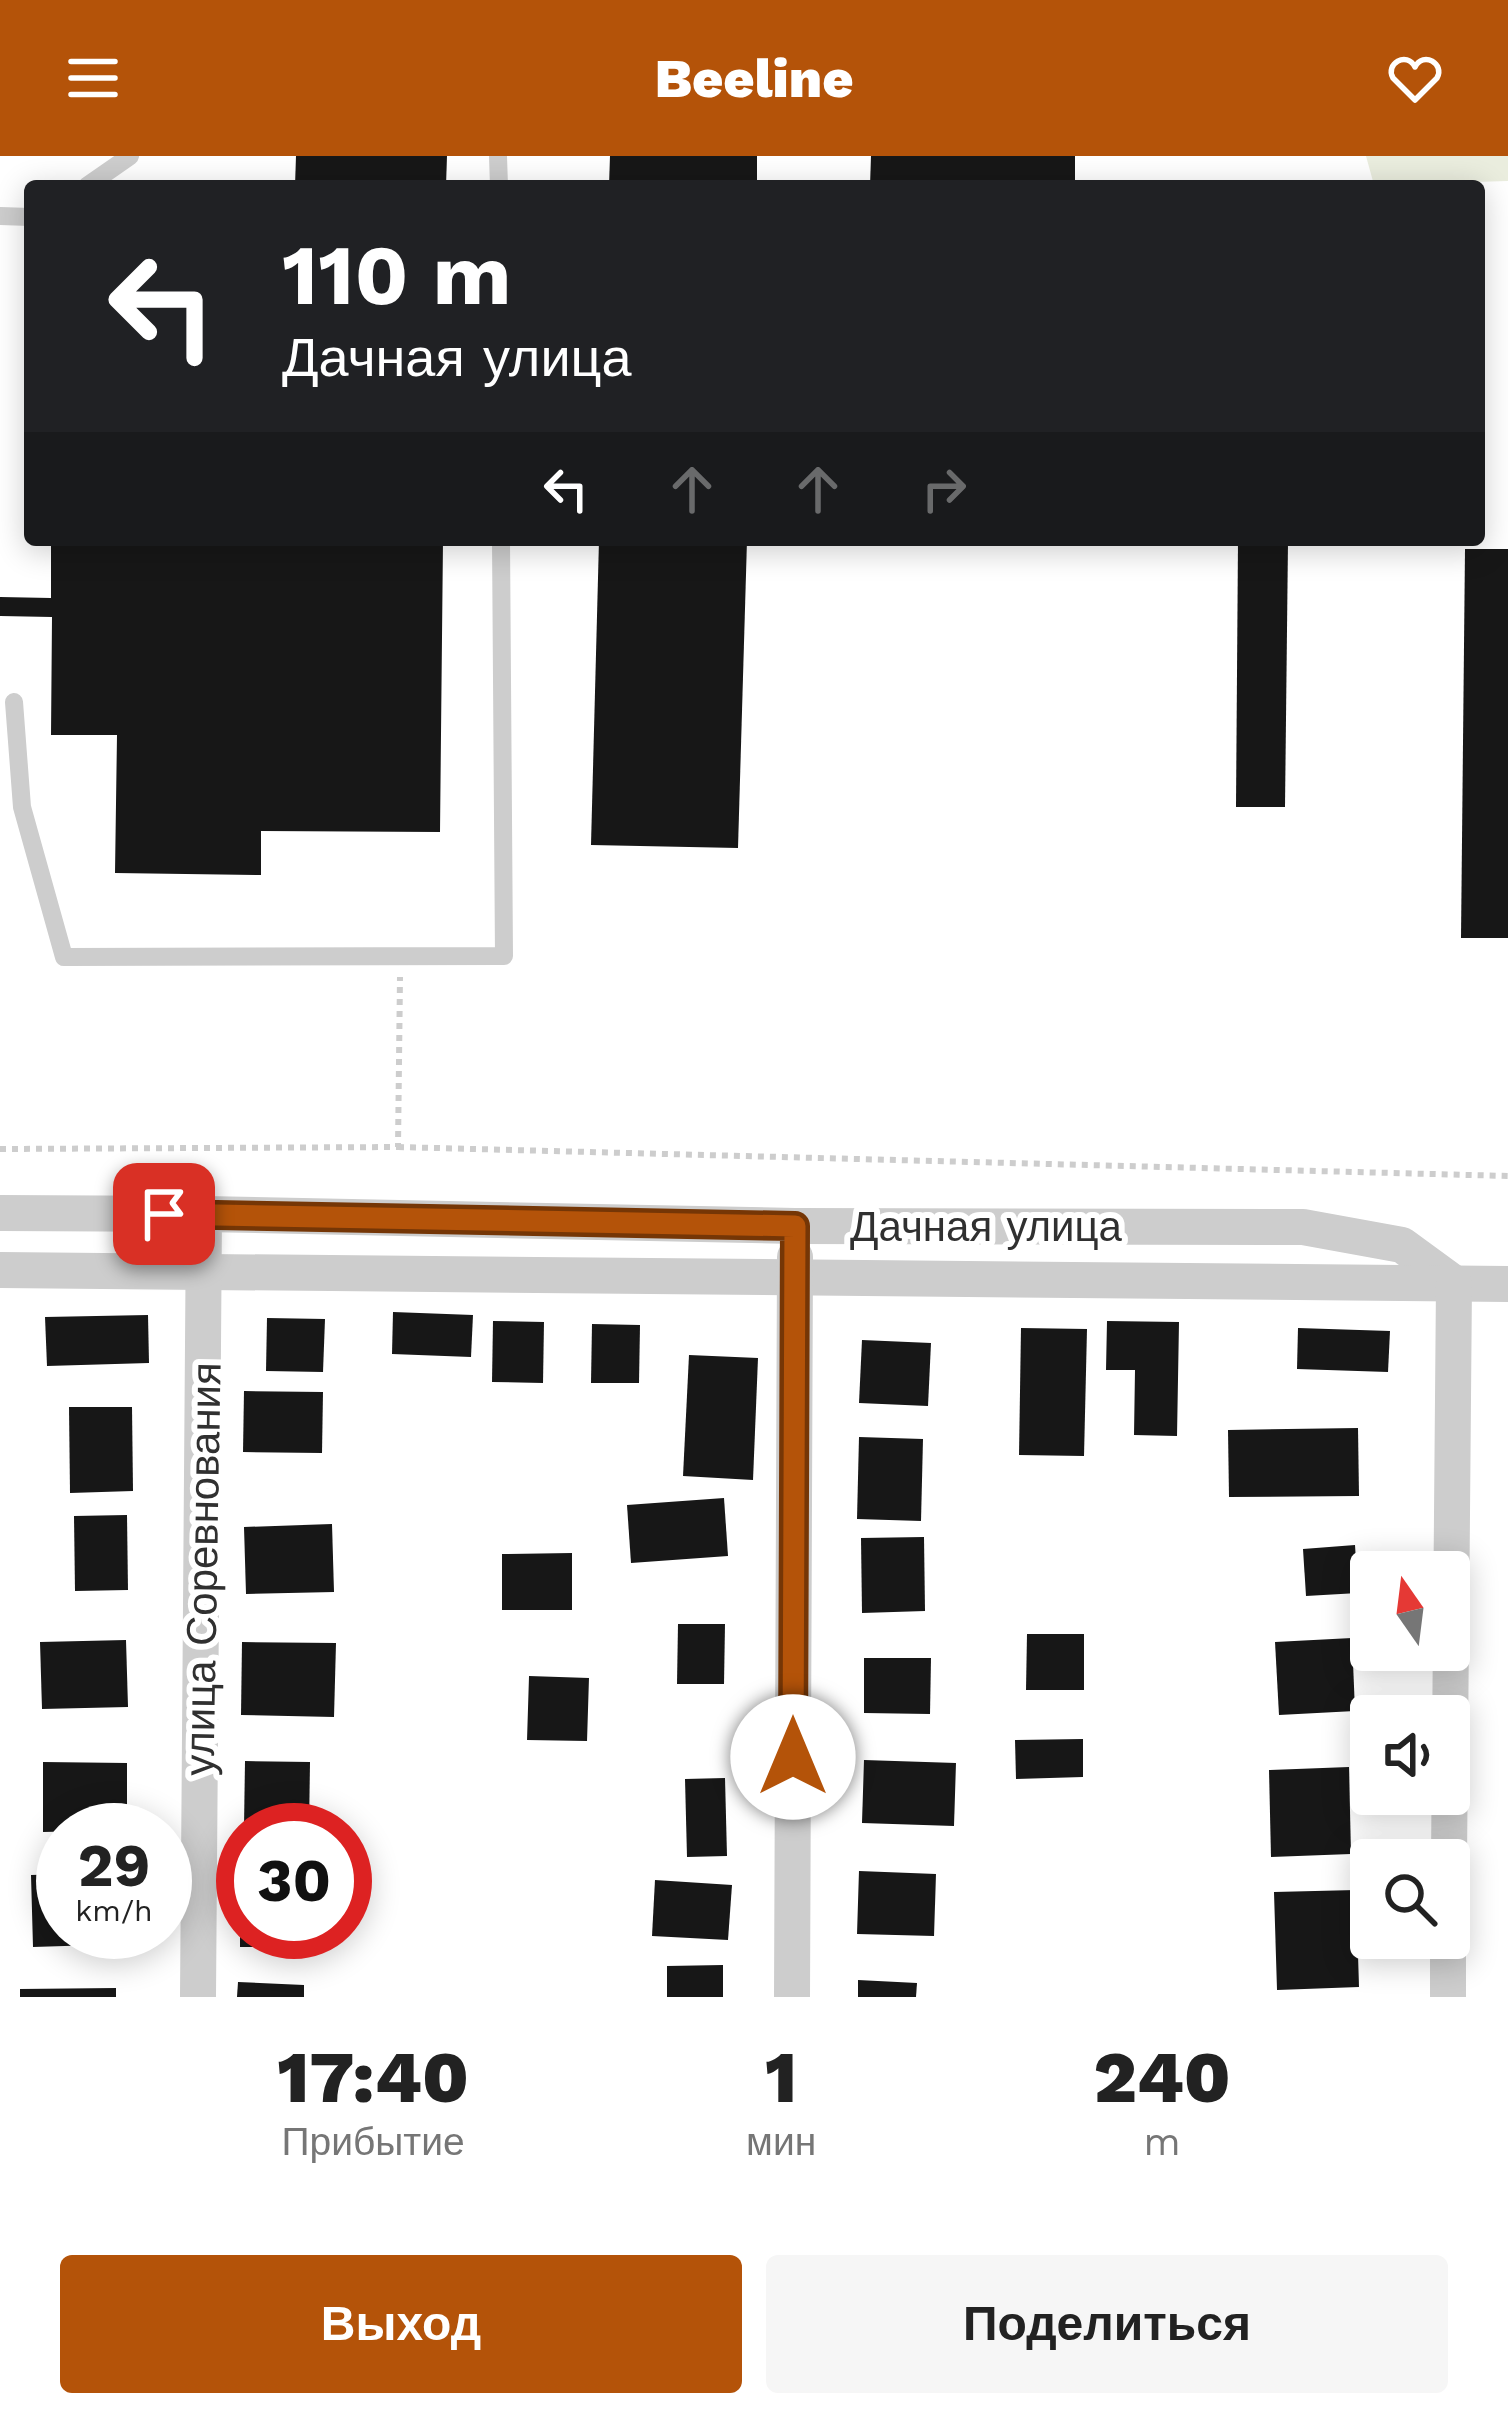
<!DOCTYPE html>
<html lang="ru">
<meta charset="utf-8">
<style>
body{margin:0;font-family:"Work Sans",sans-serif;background:#f6f6f6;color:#222;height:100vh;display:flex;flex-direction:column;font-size:45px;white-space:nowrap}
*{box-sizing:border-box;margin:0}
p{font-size:39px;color:#767676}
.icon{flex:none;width:66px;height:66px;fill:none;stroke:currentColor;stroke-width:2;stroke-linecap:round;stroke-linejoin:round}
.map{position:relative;height:1841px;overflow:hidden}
.drawer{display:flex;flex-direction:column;background:#fff;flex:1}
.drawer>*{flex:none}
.hud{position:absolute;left:24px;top:24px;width:1461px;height:366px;border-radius:12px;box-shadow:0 6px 30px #0003;background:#202124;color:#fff;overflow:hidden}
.needle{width:78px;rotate:346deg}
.controls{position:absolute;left:1350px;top:1395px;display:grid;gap:24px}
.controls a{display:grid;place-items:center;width:120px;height:120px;border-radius:12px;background:#fff;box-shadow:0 6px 30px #0003;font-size:60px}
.speed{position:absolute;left:36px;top:1647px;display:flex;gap:24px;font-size:60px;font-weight:700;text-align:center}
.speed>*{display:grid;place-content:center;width:156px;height:156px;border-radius:50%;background:#fff;box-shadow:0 6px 30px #0003;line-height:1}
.speed small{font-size:30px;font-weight:400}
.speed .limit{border:18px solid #d22;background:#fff;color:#111}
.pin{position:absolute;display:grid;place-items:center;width:102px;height:102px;color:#fff;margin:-51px;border-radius:24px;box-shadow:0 6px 18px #0006}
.me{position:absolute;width:132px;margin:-66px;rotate:0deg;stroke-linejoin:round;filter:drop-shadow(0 0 9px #0008)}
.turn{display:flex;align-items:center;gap:42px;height:252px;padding:0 60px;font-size:54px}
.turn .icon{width:156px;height:156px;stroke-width:2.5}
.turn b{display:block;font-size:84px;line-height:102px}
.lanes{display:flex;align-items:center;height:114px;padding:0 60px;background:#0003;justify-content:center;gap:60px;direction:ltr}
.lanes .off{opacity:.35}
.eta{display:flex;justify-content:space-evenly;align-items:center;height:204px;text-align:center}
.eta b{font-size:72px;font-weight:800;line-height:84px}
.primary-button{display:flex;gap:24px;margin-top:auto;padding:24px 60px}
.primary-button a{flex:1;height:138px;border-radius:12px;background:#b45309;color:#fff;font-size:48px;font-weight:800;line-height:138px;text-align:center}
.primary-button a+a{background:#f6f6f6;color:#222}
header{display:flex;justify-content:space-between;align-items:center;height:156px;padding:0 60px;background:#b45309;color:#fff;font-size:54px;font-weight:800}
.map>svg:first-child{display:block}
.green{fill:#eaedde}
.building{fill:#171717}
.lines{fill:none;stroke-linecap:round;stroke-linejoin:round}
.path{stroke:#cdcdcd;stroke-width:6;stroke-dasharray:6 6;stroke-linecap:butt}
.lane{stroke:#cdcdcd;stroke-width:18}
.street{stroke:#cdcdcd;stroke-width:36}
.route-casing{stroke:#753606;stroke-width:30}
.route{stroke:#b45309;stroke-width:21}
.labels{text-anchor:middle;stroke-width:12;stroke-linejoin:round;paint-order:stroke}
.street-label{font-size:42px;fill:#303030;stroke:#fff}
</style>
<header><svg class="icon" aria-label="menu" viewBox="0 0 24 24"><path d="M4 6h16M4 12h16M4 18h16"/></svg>Beeline<svg class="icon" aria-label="heart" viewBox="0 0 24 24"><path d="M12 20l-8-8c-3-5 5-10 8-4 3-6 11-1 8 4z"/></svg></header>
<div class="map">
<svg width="1508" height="1841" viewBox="0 0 1508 1841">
<rect width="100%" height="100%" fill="#fff"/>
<!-- green -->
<path class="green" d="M 1366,0 L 1508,0 L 1508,25 L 1374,29 Z"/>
<!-- building -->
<g class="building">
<path d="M 296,0 L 447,0 L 446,30 L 295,30 Z"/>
<path d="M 610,0 L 757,0 L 757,30 L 609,30 Z"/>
<path d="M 871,0 L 1075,0 L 1075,30 L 870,30 Z"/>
<path d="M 51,384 L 443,384 L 440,676 L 261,675 L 261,719 L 115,717 L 117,579 L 51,579 L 52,461 L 0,460 L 0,441 L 51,442 Z"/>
<path d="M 599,384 L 747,384 L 738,692 L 591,689 Z"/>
<path d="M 1238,385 L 1288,385 L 1285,651 L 1236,651 Z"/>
<path d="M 1465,393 L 1508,393 L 1508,782 L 1461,782 Z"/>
<path d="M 393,1156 L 473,1159 L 471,1201 L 392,1198 Z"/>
<path d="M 148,1159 L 149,1207 L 47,1210 L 45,1161 Z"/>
<path d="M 267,1162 L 325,1163 L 323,1216 L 266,1215 Z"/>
<path d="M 493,1165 L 544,1166 L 543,1227 L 492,1226 Z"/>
<path d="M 1107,1165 L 1179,1166 L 1177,1280 L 1134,1279 L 1135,1214 L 1106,1214 Z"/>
<path d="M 592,1168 L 640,1169 L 639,1227 L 591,1227 Z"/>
<path d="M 1021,1172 L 1087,1173 L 1084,1300 L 1019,1299 Z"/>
<path d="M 1298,1172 L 1390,1175 L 1388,1216 L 1297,1213 Z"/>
<path d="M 862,1184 L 931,1187 L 928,1250 L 859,1247 Z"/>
<path d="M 689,1199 L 758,1202 L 753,1324 L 683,1320 Z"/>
<path d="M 244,1235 L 323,1236 L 322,1297 L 243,1296 Z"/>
<path d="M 69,1251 L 132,1251 L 133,1335 L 70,1337 Z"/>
<path d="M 1358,1272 L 1359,1340 L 1229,1341 L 1228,1274 Z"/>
<path d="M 859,1281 L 923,1283 L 921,1365 L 857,1363 Z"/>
<path d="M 724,1342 L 728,1400 L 631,1407 L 627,1349 Z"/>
<path d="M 127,1359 L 128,1434 L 75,1435 L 74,1360 Z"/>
<path d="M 332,1368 L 334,1436 L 246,1438 L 244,1371 Z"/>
<path d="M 924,1381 L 925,1455 L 862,1457 L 861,1382 Z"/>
<path d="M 1355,1389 L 1358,1437 L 1306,1440 L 1303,1393 Z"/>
<path d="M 572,1397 L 572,1454 L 502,1454 L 502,1398 Z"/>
<path d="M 678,1468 L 725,1468 L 724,1528 L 677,1528 Z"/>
<path d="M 1027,1478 L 1084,1478 L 1084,1534 L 1026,1534 Z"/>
<path d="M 1352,1482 L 1355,1555 L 1279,1559 L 1275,1486 Z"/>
<path d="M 126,1484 L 128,1551 L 42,1553 L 40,1486 Z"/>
<path d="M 242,1486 L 336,1487 L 334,1561 L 241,1559 Z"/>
<path d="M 864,1502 L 931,1502 L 930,1558 L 864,1557 Z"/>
<path d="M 529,1520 L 589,1522 L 587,1585 L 527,1584 Z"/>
<path d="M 1083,1583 L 1083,1621 L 1016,1623 L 1015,1584 Z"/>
<path d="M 864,1604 L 956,1607 L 954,1670 L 862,1667 Z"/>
<path d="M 245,1605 L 310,1606 L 309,1673 L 244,1671 Z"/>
<path d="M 43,1606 L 127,1607 L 127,1674 L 43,1676 Z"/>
<path d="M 1349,1611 L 1351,1698 L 1271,1701 L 1269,1614 Z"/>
<path d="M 725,1622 L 727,1700 L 687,1701 L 685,1623 Z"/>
<path d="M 859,1715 L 936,1718 L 934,1780 L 857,1778 Z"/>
<path d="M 63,1718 L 63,1776 L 128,1776 L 128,1788 L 33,1791 L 31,1719 Z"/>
<path d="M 655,1724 L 732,1729 L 728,1784 L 652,1780 Z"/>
<path d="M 1356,1734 L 1359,1831 L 1277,1834 L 1274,1736 Z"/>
<rect x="240" y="1776" width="44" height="15"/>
<path d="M 723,1809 L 723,1841 L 667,1841 L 667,1810 Z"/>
<path d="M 858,1824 L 917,1827 L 916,1841 L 858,1841 Z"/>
<path d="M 238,1826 L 304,1829 L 304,1841 L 237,1841 Z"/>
<path d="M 116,1832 L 116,1841 L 20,1841 L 20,1833 Z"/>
</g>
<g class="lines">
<!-- path -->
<g class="path">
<path d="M 398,991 L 1508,1020"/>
<path d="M 0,993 L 398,991 L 400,821"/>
</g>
<!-- lane -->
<g class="lane">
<path d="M 498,0 L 499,30"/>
<path d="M 87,30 L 130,0"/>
<path d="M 0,60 L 30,61"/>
<path d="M 14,546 L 22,651 L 64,801 L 504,800 L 501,384"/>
</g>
<!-- street -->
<g class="street">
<path d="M 0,1057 L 204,1058 L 795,1070 L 1303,1071 L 1402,1089 L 1454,1127"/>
<path d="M 0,1114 L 1508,1128"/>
<path d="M 1449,1704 L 1454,1127"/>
<path d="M 198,1841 L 204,1058"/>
<path d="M 792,1841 L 795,1101"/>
<path d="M 1448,1841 L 1448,1782"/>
</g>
</g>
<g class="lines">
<defs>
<path id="route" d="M 164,1058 L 795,1070 L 793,1601"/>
</defs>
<!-- route casing -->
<use href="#route" class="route-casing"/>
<!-- route -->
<use href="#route" class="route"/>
</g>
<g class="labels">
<!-- street labels -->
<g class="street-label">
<text x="986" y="1085">Дачная улица</text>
<text transform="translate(202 1413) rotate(-89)" y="15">улица Соревнования</text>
</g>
</g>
</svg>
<div class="controls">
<a><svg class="needle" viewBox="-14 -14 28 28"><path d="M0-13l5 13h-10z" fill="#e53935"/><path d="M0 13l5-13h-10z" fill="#767676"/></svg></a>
<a><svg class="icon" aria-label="sound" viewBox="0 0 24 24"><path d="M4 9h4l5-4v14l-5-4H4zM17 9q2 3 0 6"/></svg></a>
<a><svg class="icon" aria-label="search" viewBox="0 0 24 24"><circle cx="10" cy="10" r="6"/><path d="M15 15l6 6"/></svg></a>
</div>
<div class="speed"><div>29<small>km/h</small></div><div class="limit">30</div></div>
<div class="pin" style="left:164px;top:1058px;background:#d93025"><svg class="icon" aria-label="arrive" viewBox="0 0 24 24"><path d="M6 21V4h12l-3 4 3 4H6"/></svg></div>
<svg class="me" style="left:793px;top:1601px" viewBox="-20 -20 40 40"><circle r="19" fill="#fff"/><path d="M0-13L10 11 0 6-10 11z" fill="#b45309"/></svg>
<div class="hud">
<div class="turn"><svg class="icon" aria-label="left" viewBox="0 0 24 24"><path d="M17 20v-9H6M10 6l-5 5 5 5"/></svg><div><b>110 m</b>Дачная улица</div></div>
<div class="lanes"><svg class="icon" aria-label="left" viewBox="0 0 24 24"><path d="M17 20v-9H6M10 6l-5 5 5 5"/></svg><svg class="icon off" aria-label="ahead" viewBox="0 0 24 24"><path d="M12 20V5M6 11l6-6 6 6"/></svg><svg class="icon off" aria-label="ahead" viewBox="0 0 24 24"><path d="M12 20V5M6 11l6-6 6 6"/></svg><svg class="icon off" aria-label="right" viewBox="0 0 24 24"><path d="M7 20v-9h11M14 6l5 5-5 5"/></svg></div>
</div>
</div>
<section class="drawer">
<div class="eta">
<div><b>17:40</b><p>Прибытие</p></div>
<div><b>1</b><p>мин</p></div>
<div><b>240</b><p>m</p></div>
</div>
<div class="primary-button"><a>Выход</a><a>Поделиться</a></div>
</section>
